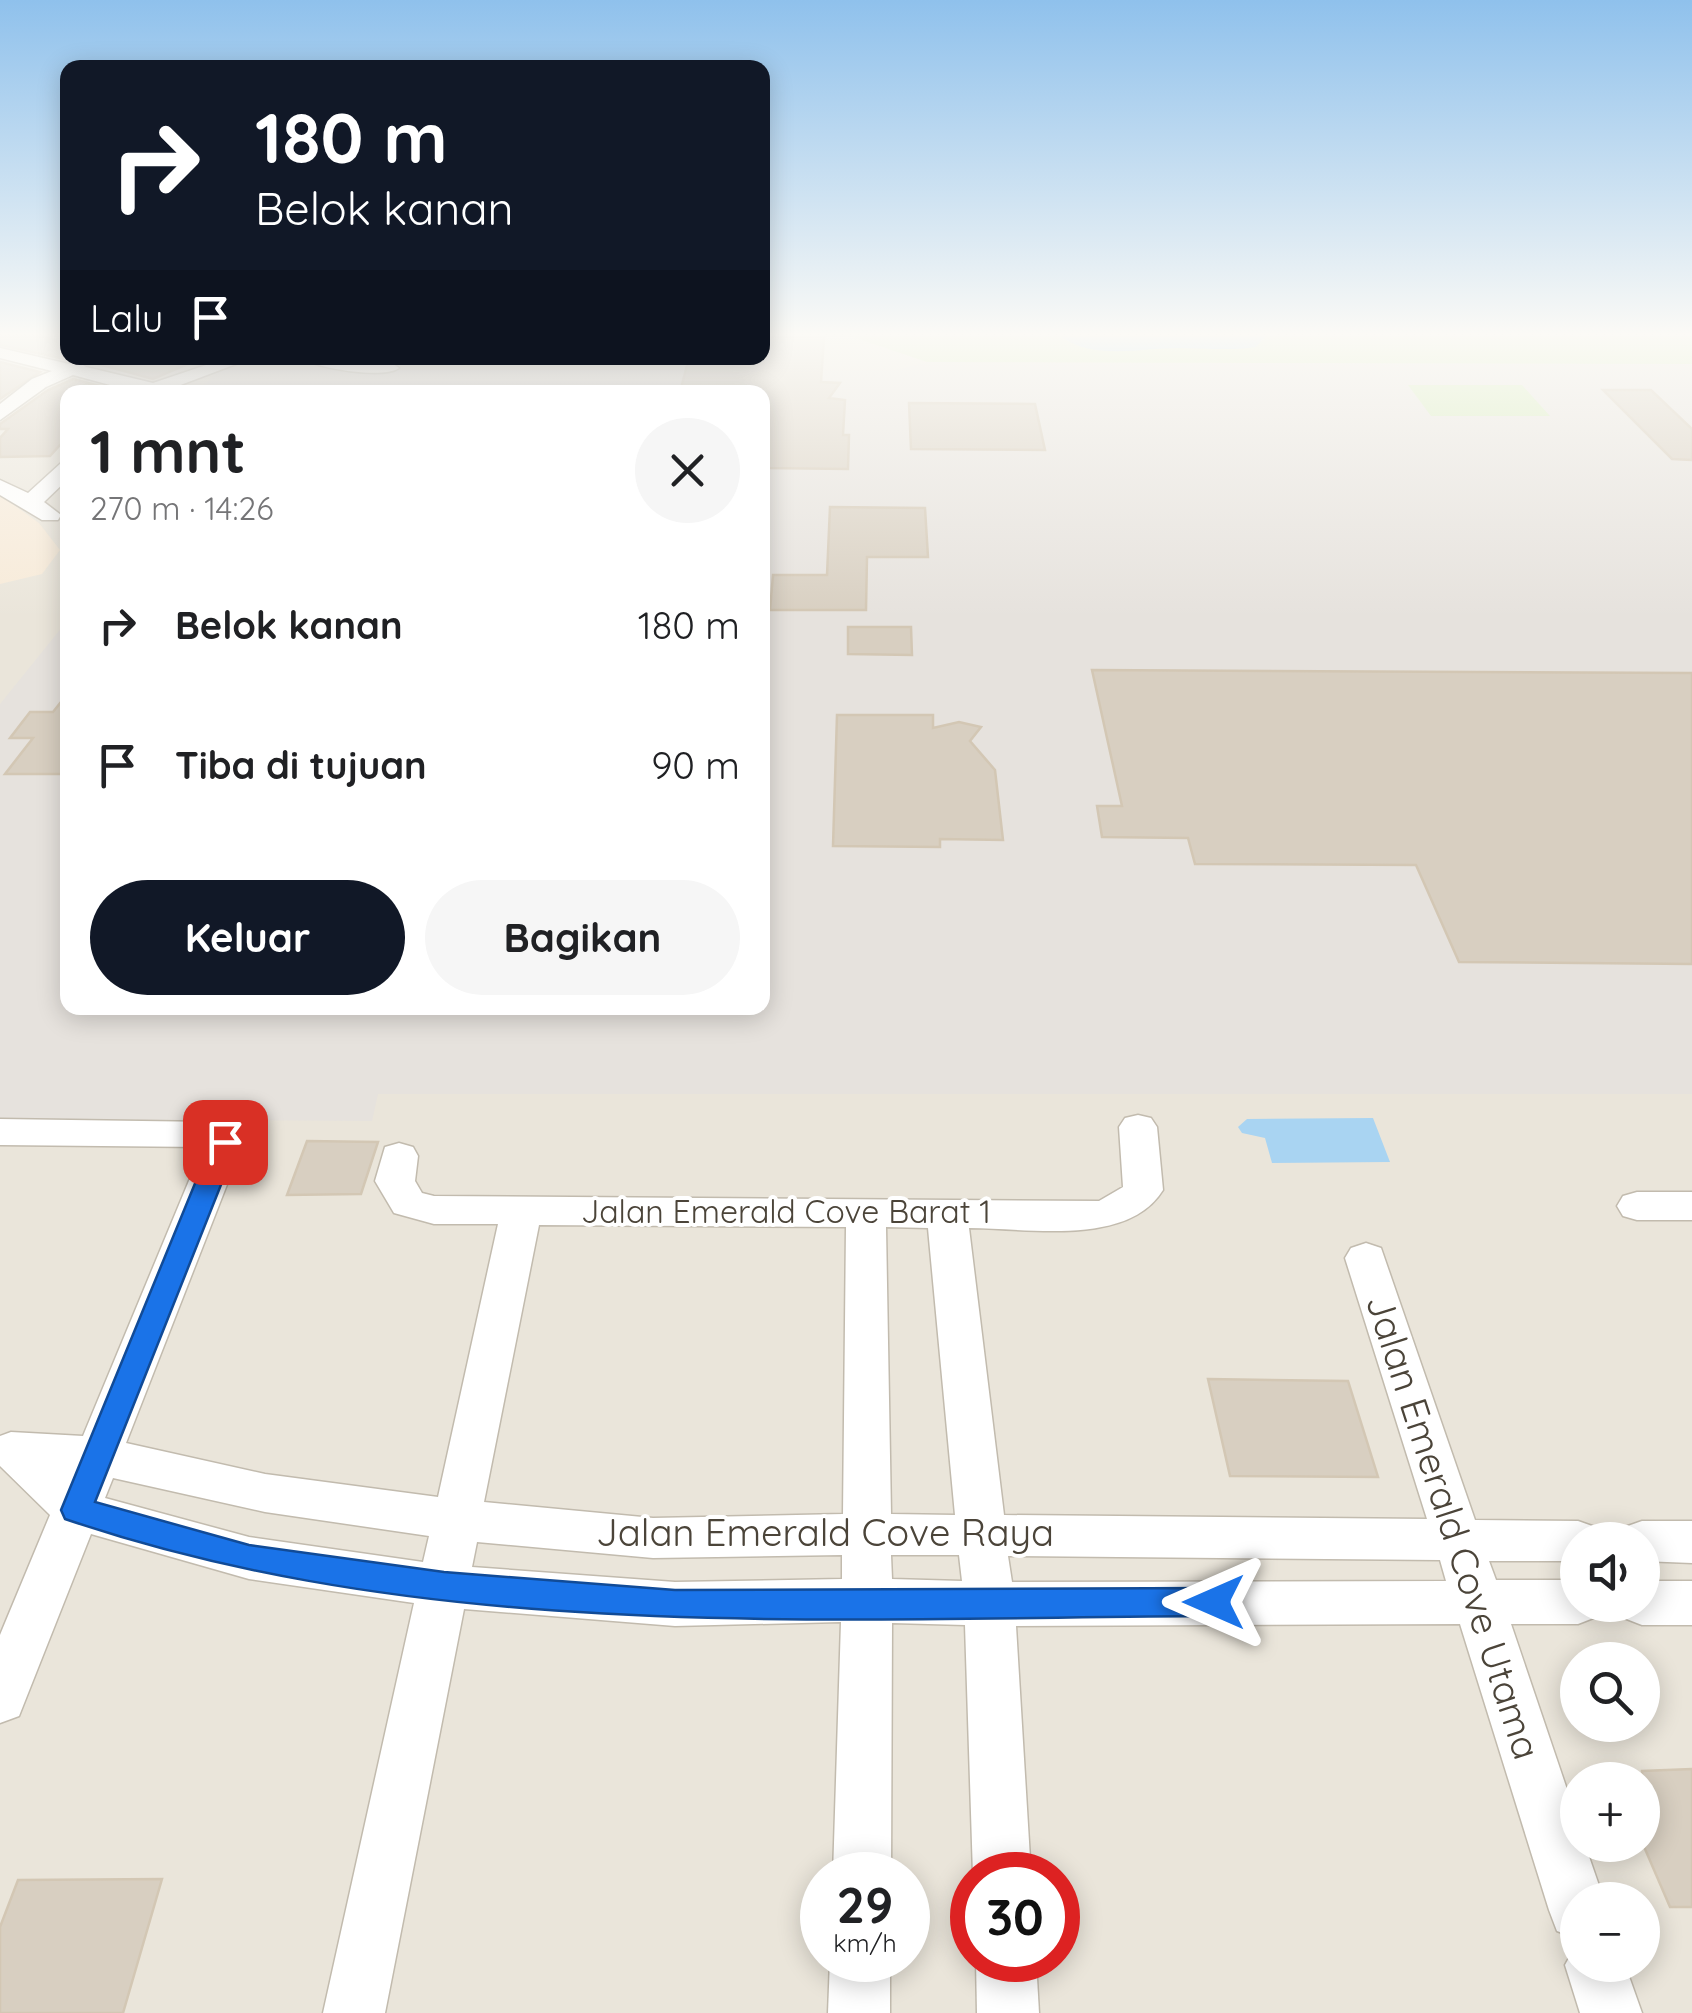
<!DOCTYPE html>
<html lang="id">
<meta charset="utf-8">
<style>
body{margin:0;font-family:Quicksand,sans-serif;background:#f6f6f6;color:#202124;height:100vh;display:flex;flex-direction:column;font-size:38px;white-space:nowrap}
*{box-sizing:border-box;margin:0}
p{font-size:32px;color:#757577}
.icon{flex:none;width:55px;height:55px;fill:none;stroke:currentColor;stroke-width:2;stroke-linecap:round;stroke-linejoin:round}
.map{position:relative;flex:1;overflow:hidden}
.panel{position:absolute;left:60px;top:385px;width:710px;height:630px;display:flex;flex-direction:column;background:#fff;border-radius:20px;box-shadow:0 5px 25px #0003}
.panel>*{flex:none}
.banner{position:absolute;left:60px;top:60px;width:710px;height:305px;border-radius:20px;box-shadow:0 5px 25px #0003;background:#111827;color:#fff;overflow:hidden}
.buttons{position:absolute;left:1560px;top:1522px;display:grid;gap:20px}
.buttons a{display:grid;place-items:center;width:100px;height:100px;border-radius:50%;background:#fff;box-shadow:0 5px 25px #0003;font-size:50px}
.speed{position:absolute;left:800px;top:1852px;display:flex;gap:20px;font-size:50px;font-weight:700;text-align:center}
.speed>*{display:grid;place-content:center;width:130px;height:130px;border-radius:50%;background:#fff;box-shadow:0 5px 25px #0003;line-height:1}
.speed small{font-size:25px;font-weight:400}
.speed .limit{border:15px solid #d22;background:#fff;color:#111}
.pin{position:absolute;display:grid;place-items:center;width:85px;height:85px;color:#fff;margin:-42px;border-radius:20px;box-shadow:0 5px 15px #0006}
.me{position:absolute;width:110px;margin:-55px;rotate:270deg;stroke-linejoin:round;filter:drop-shadow(0 0 8px #0008)}
.turn{display:flex;align-items:center;gap:35px;height:210px;padding:0 30px;font-size:45px}
.turn .icon{width:130px;height:130px;stroke-width:2.5}
.turn b{display:block;font-size:70px;line-height:85px}
.then{display:flex;align-items:center;height:95px;padding:0 30px;background:#0003;gap:20px;font-size:38px}
.round{display:grid;place-items:center;flex:none;width:105px;height:105px;border-radius:52px;background:#f6f6f6}
.head{display:flex;align-items:center;justify-content:space-between;height:170px;padding:0 30px}
h1{font-size:60px;font-weight:700;line-height:75px}
.primary-button{display:flex;gap:20px;margin-top:auto;padding:20px 30px}
.primary-button a{flex:1;height:115px;border-radius:60px;background:#111827;color:#fff;font-size:40px;font-weight:700;line-height:115px;text-align:center}
.primary-button a+a{background:#f6f6f6;color:#202124}
ul{padding:0;list-style:none}
li{display:flex;align-items:center;gap:30px;height:140px;padding:0 30px}
li div{flex:1}
li b{display:block;font-size:38px}
li em{font-style:normal}
.map>svg:first-child{display:block}
.residential{fill:#eae5da;fill-rule:evenodd}
.commercial{fill:#f7ead8}
.industrial{fill:#e6e2dd}
.green{fill:#d2eab5}
.water{fill:#a9d4f2}
.building{fill:#d8cfc1;stroke:#d3c7b4;stroke-width:2.5}
.lines{fill:none;stroke-linecap:round;stroke-linejoin:round}
.street-casing{stroke:#c2bbae;stroke-width:3}
.street{fill:#fff;fill-rule:evenodd}
.route{fill:#1a73e8;stroke:#114b97;stroke-width:2.5}
.labels{text-anchor:middle;stroke-width:8;stroke-linejoin:round;paint-order:stroke}
.street-label{font-size:32px;fill:#4b4439;stroke:#fff}
.near-street-label{font-size:38px;fill:#4b4439;stroke:#fff}
</style>
<div class="map">
<svg width="1692" height="2013" viewBox="0 0 1692 2013">
<rect width="100%" height="100%" fill="#f6f3ec"/>
<!-- residential -->
<path class="residential" d="M 0,336 L 67,336 L 68,358 L 762,358 L 763,336 L 1692,336 L 1692,2013 L 0,2013 ZM 68,392 L 762,392 L 762,1008 L 68,1008 ZM 1578,1540 L 1642,1540 L 1642,1605 L 1578,1605 ZM 1578,1660 L 1642,1660 L 1642,1725 L 1578,1725 ZM 1578,1780 L 1642,1780 L 1642,1845 L 1578,1845 ZM 822,1875 L 908,1875 L 908,1960 L 822,1960 ZM 972,1875 L 1058,1875 L 1058,1960 L 972,1960 ZM 1578,1900 L 1642,1900 L 1642,1965 L 1578,1965 Z"/>
<!-- commercial -->
<path class="commercial" d="M 0,495 L 39,523 L 60,550 L 42,574 L 0,584 Z"/>
<!-- industrial -->
<path class="industrial" d="M 927,362 L 1692,364 L 1692,1094 L 378,1094 L 372,1121 L 0,1119 L 0,704 L 67,621 L 68,1008 L 762,1008 L 762,392 L 198,392 L 220,368 L 896,370 Z"/>
<!-- green -->
<g class="green">
<path d="M 850,336 L 1692,336 L 1692,364 L 927,362 Z"/>
<path d="M 1408,385 L 1522,385 L 1550,416 L 1431,416 Z"/>
</g>
<!-- water -->
<g class="water">
<path d="M 1266,336 L 1256,347 C 1229,351 1204,348 1177,348 C 1142,348 1092,360 1062,337 Z"/>
<path d="M 1373,1118 L 1390,1162 L 1272,1163 L 1265,1138 L 1242,1133 L 1238,1127 L 1247,1119 Z"/>
</g>
<!-- building -->
<g class="building">
<path d="M 0,336 L 40,336 L 68,344 L 68,358 L 76,358 L 69,360 L 0,345 Z"/>
<path d="M 762,337 L 824,337 L 821,382 L 840,383 L 829,398 L 845,400 L 843,435 L 849,435 L 848,469 L 762,468 L 762,392 L 680,392 L 689,358 L 762,358 Z"/>
<path d="M 76,358 L 195,358 L 195,361 L 153,379 Z"/>
<path d="M 0,362 L 40,372 L 0,399 Z"/>
<path d="M 73,379 L 123,392 L 68,392 L 68,445 L 60,445 L 50,456 L 0,457 L 0,438 L 8,429 L 0,429 L 0,424 L 48,390 Z"/>
<path d="M 1603,390 L 1651,390 L 1692,429 L 1692,460 L 1672,459 Z"/>
<path d="M 909,403 L 1035,404 L 1045,450 L 911,449 Z"/>
<path d="M 830,507 L 925,508 L 928,557 L 867,557 L 866,610 L 770,610 L 773,575 L 827,575 Z"/>
<path d="M 848,627 L 911,627 L 912,655 L 848,654 Z"/>
<path d="M 1092,670 L 1692,673 L 1692,964 L 1459,962 L 1416,865 L 1195,864 L 1188,838 L 1102,837 L 1097,806 L 1122,806 Z"/>
<path d="M 68,693 L 68,774 L 5,774 L 33,738 L 10,738 L 30,712 L 53,712 Z"/>
<path d="M 837,715 L 933,715 L 933,728 L 959,722 L 981,727 L 970,741 L 995,770 L 1003,840 L 940,839 L 940,847 L 833,846 Z"/>
<path d="M 307,1141 L 378,1142 L 361,1194 L 287,1195 Z"/>
<path d="M 1208,1379 L 1348,1381 L 1378,1477 L 1230,1476 Z"/>
<path d="M 1692,1769 L 1692,1907 L 1670,1907 L 1642,1842 L 1642,1771 Z"/>
<path d="M 162,1879 L 123,2013 L 0,2013 L 0,1927 L 18,1880 Z"/>
</g>
<g class="lines">
<defs>
<g id="street">
<path d="M 0,348 L 69,364 L 77,361 L 86,367 L 153,383 L 227,358 L 252,358 L 162,392 L 136,392 L 73,375 L 46,387 L 0,420 L 0,404 L 32,379 L 52,371 L 0,358 Z"/>
<path d="M 302,358 L 390,362 L 399,368 C 384,379 317,369 302,358 Z"/>
<path d="M 510,358 L 532,358 L 523,363 Z"/>
<path d="M 68,461 L 68,479 L 44,502 L 61,515 L 58,520 L 42,520 L 0,495 L 0,480 L 28,493 L 61,463 Z"/>
<path d="M 1138,1115 L 1151,1118 L 1157,1127 L 1163,1190 C 1128,1247 1028,1228 969,1228 L 1004,1515 L 1427,1519 L 1345,1258 L 1351,1248 L 1366,1243 L 1381,1248 L 1475,1520 L 1578,1521 L 1595,1527 L 1602,1540 L 1578,1540 L 1578,1561 L 1489,1561 L 1496,1580 L 1578,1580 L 1578,1605 L 1602,1605 L 1596,1617 L 1578,1624 L 1511,1624 L 1578,1822 L 1578,1845 L 1585,1845 L 1604,1900 L 1578,1900 L 1578,1939 L 1557,1931 L 1549,1910 L 1460,1624 L 1016,1626 L 1031,1875 L 973,1875 L 965,1625 L 892,1623 L 891,1875 L 833,1875 L 841,1622 L 675,1626 L 464,1609 L 385,2013 L 323,2013 L 414,1603 L 249,1579 L 91,1534 L 19,1716 L 0,1723 L 0,1635 L 50,1515 L 0,1466 L 0,1436 L 11,1432 L 83,1436 L 203,1147 L 0,1145 L 0,1119 L 213,1122 L 239,1132 L 244,1141 L 126,1443 L 265,1474 L 438,1497 L 498,1224 L 434,1224 L 394,1213 L 375,1181 L 385,1147 L 399,1143 L 413,1147 L 418,1156 L 415,1181 L 422,1193 L 434,1196 L 1099,1201 L 1123,1187 L 1119,1127 L 1125,1118 ZM 539,1225 L 846,1227 L 843,1514 L 653,1518 L 484,1502 ZM 886,1227 L 928,1228 L 955,1515 L 891,1514 ZM 113,1478 L 265,1512 L 429,1536 L 423,1562 L 249,1537 L 105,1498 ZM 477,1542 L 653,1558 L 842,1555 L 842,1579 L 675,1582 L 472,1567 ZM 891,1555 L 959,1555 L 962,1581 L 892,1579 ZM 1008,1556 L 1440,1560 L 1446,1581 L 1012,1582 Z"/>
<path d="M 1637,1192 L 1692,1192 L 1692,1220 L 1637,1220 L 1623,1216 L 1617,1206 L 1623,1196 Z"/>
<path d="M 1642,1521 L 1692,1521 L 1692,1563 L 1642,1561 L 1642,1540 L 1618,1540 L 1625,1527 Z"/>
<path d="M 1642,1581 L 1692,1581 L 1692,1625 L 1642,1625 L 1624,1618 L 1618,1605 L 1642,1605 Z"/>
<path d="M 1578,1942 L 1578,1965 L 1625,1965 L 1642,2013 L 1580,2013 L 1565,1965 Z"/>
<path d="M 830,1960 L 890,1960 L 890,2013 L 828,2013 Z"/>
<path d="M 976,1960 L 1036,1960 L 1039,2013 L 977,2013 Z"/>
</g>
</defs>
<!-- street casing -->
<use href="#street" class="street-casing"/>
<!-- street -->
<use href="#street" class="street"/>
</g>
<!-- sky -->
<linearGradient id="sky" x2="0" y2="1"><stop stop-color="#8fc1ec"/><stop offset="0.54" stop-color="#fbfaf6"/><stop offset="1" stop-color="#fbfaf6" stop-opacity="0"/></linearGradient>
<rect width="1692" height="618" fill="url(#sky)"/>
<!-- route -->
<path class="route" d="M 225,1133 L 238,1142 L 95,1502 L 249,1545 L 444,1572 L 675,1590 L 1214,1588 L 1226,1592 L 1230,1602 L 1226,1612 L 1214,1616 C 832,1618 433,1644 65,1519 L 61,1510 L 212,1142 Z"/>
<g class="labels">
<!-- street labels -->
<g class="street-label">
<text x="786" y="1223">Jalan Emerald Cove Barat 1</text>
</g>
<!-- near-street labels -->
<g class="near-street-label">
<text transform="translate(1453 1527) rotate(72)" y="13">Jalan Emerald Cove Utama</text>
<text x="825" y="1546">Jalan Emerald Cove Raya</text>
</g>
</g>
</svg>
<div class="buttons">
<a><svg class="icon" aria-label="sound" viewBox="0 0 24 24"><path d="M4 9h4l5-4v14l-5-4H4zM17 9q2 3 0 6"/></svg></a>
<a><svg class="icon" aria-label="search" viewBox="0 0 24 24"><circle cx="10" cy="10" r="6"/><path d="M15 15l6 6"/></svg></a>
<a>+</a>
<a>−</a>
</div>
<div class="speed"><div>29<small>km/h</small></div><div class="limit">30</div></div>
<div class="pin" style="left:225px;top:1142px;background:#d93025"><svg class="icon" aria-label="arrive" viewBox="0 0 24 24"><path d="M6 21V4h12l-3 4 3 4H6"/></svg></div>
<svg class="me" style="left:1214px;top:1602px" viewBox="-20 -20 40 40"><path d="M0-17L14 15 0 8-14 15z" fill="#1a73e8" stroke="#fff" stroke-width="4"/></svg>
<div class="banner">
<div class="turn"><svg class="icon" aria-label="right" viewBox="0 0 24 24"><path d="M7 20v-9h11M14 6l5 5-5 5"/></svg><div><b>180 m</b>Belok kanan</div></div>
<div class="then">Lalu<svg class="icon" aria-label="arrive" viewBox="0 0 24 24"><path d="M6 21V4h12l-3 4 3 4H6"/></svg></div>
</div>
<section class="panel">
<div class="head"><div><h1>1 mnt</h1><p>270 m · 14:26</p></div><a class="round"><svg class="icon" aria-label="close" viewBox="0 0 24 24"><path d="M6 6l12 12M18 6L6 18"/></svg></a></div>
<ul>
<li><svg class="icon" aria-label="right" viewBox="0 0 24 24"><path d="M7 20v-9h11M14 6l5 5-5 5"/></svg><div><b>Belok kanan</b></div><em>180 m</em></li>
<li><svg class="icon" aria-label="arrive" viewBox="0 0 24 24"><path d="M6 21V4h12l-3 4 3 4H6"/></svg><div><b>Tiba di tujuan</b></div><em>90 m</em></li>
</ul>
<div class="primary-button"><a>Keluar</a><a>Bagikan</a></div>
</section>
</div>
